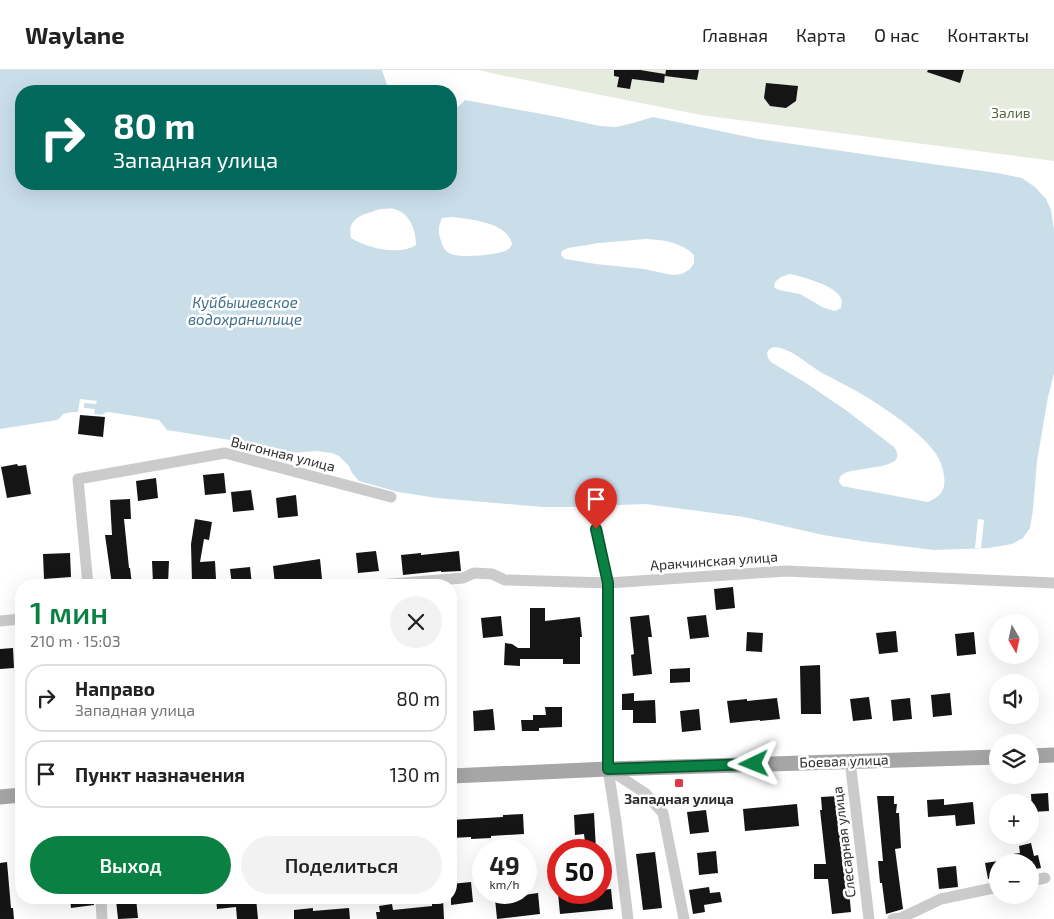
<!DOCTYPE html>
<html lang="ru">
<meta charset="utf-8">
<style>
body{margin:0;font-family:"Exo 2",sans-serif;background:#f2f2f2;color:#222;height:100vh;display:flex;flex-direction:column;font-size:19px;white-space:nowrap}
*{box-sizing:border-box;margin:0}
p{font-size:16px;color:#767676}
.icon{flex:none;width:28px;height:28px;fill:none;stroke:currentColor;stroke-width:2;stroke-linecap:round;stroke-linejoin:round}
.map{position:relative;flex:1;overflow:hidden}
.details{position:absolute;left:15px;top:509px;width:442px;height:325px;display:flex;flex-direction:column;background:#fff;border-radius:20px;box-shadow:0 5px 20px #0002}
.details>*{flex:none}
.guide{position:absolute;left:15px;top:15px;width:442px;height:105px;border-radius:20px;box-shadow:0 5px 20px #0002;background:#00695c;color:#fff;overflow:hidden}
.needle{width:32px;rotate:171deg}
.tools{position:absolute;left:989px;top:544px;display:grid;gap:10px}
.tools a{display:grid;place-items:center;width:50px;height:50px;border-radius:50%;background:#fff;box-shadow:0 5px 20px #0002;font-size:25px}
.speed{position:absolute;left:472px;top:769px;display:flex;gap:10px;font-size:25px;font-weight:700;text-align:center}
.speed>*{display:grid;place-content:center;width:65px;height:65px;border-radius:50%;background:#fff;box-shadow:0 5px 20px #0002;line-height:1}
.speed small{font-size:12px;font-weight:400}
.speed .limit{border:8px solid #d22;background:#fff;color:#111}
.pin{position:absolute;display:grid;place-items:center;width:42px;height:42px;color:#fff;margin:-51px -21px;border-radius:50% 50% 50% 0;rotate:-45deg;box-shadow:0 0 5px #0007}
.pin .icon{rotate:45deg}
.me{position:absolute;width:55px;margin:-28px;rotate:268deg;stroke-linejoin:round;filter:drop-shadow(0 0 4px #0008)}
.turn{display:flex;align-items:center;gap:18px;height:105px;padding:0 15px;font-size:22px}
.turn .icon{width:65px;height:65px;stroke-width:2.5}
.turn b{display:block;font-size:35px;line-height:42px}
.round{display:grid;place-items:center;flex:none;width:52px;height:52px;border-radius:26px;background:#f2f2f2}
.headline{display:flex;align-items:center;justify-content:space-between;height:85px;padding:0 15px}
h1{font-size:30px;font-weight:600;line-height:38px;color:#0b8043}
.primary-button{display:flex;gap:10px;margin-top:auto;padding:10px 15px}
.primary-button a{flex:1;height:58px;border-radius:30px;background:#0b8043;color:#fff;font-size:20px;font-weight:600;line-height:58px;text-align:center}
.primary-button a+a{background:#f2f2f2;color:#222}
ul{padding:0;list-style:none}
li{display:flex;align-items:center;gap:15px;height:68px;margin:0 10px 8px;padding:0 5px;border:2px solid #e0e0e0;border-radius:20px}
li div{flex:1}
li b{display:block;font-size:19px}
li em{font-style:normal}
header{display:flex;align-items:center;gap:30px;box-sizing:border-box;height:70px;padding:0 25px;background:#fff;border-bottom:1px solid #e0e0e0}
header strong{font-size:24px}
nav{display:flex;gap:28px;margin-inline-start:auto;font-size:18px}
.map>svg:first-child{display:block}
.green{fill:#e5ebdd}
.water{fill:#cadeea;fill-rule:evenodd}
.pier{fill:#fff}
.building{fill:#151515}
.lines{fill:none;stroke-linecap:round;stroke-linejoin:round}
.minor{stroke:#cbcbcb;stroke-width:11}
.major{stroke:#a6a6a6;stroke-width:15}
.route-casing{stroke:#07532c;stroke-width:12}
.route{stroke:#0b8043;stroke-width:9}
.poi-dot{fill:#dd3949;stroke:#fff;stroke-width:2}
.labels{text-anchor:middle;stroke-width:5;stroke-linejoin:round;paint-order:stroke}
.park-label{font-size:14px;fill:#52683e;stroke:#fff}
.street-label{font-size:14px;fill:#2e2e2e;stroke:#fff}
.poi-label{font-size:14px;font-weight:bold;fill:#2e2e2e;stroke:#fff}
.water-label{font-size:15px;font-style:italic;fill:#40718d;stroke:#fff}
</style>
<header>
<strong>Waylane</strong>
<nav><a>Главная</a><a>Карта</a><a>О нас</a><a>Контакты</a></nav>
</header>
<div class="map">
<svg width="1054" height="849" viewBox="0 0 1054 849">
<rect width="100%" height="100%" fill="#fff"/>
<!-- green -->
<path class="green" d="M 479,0 L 1054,0 L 1054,91 L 701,45 L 500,5 Z"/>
<!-- water -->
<path class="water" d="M 0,0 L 382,0 L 389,21 L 21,21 L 21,114 L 451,114 L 451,40 L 459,36 L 465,30 L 558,47 L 600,56 L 616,57 L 633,53 L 653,47 L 758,69 L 932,94 L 998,103 L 1022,108 L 1035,117 L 1046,129 L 1051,140 L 1054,160 L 1054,303 L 1048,327 L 1037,391 L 1033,440 L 1030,458 L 1023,468 L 1012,474 L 989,478 L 934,480 L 868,472 L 823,465 L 744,447 L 645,434 L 571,437 L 542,437 L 437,428 L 398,422 L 359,411 L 352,403 L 349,396 L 339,386 L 332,383 L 317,381 L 278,384 L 262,382 L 239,372 L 230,370 L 167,360 L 159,350 L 109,342 L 107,342 L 101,345 C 89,343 75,340 63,344 L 60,348 L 57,350 L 0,359 ZM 381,139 C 385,139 390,138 394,139 C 410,143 416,160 416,175 C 399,186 367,178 351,168 C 346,147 365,144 381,139 ZM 452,147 C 468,149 500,152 509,167 C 511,169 511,172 512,174 C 510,178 510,178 507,180 C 498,185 458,189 449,183 C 445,181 442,175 441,171 C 438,162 438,157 442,148 ZM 646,169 C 664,170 681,172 694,185 L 694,193 L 690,199 L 682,204 L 672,205 L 644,199 L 596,194 L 565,189 L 561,185 L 562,181 L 568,178 L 599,173 ZM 790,204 C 803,207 829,214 838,224 C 840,226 841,229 842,231 L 841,238 L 835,241 L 824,238 L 800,224 L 779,220 L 774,217 L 775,212 L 781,207 ZM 774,277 C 792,278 809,296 824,304 C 839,312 854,319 868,328 C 889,341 923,364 936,384 C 940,390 943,398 944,406 C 946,420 941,426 928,432 L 842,416 L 839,412 C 840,408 839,407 842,405 C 852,395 912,402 894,377 L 847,341 L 806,313 L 771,292 C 766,286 765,280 774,277 Z"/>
<!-- pier -->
<g class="pier">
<path d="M 80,329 L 97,331 L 96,334 L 84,333 L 84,338 L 95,339 L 94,344 L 78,342 Z"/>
<path d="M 978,449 L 984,450 L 981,478 L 975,478 Z"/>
</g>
<!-- building -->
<g class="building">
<path d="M 614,0 L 640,0 L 665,4 L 664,13 L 632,9 L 630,19 L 617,17 L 619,7 L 614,6 Z"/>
<path d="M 666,0 L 699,0 L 697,10 L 665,6 Z"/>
<path d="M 928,0 L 964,0 L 960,13 L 927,2 Z"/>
<path d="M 766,13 L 798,16 L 796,31 L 786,38 L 770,36 L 764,28 Z"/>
<path d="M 80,345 L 105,347 L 103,367 L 78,364 Z"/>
<path d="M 17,394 L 18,396 L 26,395 L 31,424 L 7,428 L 1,397 Z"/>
<path d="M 224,403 L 226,423 L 205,425 L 203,405 Z"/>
<path d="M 156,408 L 158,428 L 138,431 L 136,411 Z"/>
<path d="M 251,420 L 254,440 L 233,442 L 231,422 Z"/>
<path d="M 296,425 L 298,446 L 278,448 L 276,428 Z"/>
<path d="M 130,429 L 131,449 L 124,449 L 129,498 L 130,498 L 132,515 L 112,515 L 105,465 L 112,465 L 110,430 Z"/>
<path d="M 195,449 L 212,452 L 209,470 L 204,469 L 200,492 L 215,491 L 216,509 L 197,510 L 197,512 L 192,512 L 191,474 Z"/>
<path d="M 376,481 L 379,501 L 358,503 L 356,483 Z"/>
<path d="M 459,481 L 461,501 L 441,502 L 441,501 L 403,505 L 401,485 L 421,483 L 421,485 Z"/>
<path d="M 70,483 L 71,507 L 44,509 L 43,484 Z"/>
<path d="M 320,489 L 322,509 L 295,512 L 295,514 L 275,515 L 273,496 Z"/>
<path d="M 152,491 L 169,491 L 168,514 L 153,513 Z"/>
<path d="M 250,497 L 252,515 L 232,515 L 230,499 Z"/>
<path d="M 733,517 L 735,538 L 716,540 L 714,519 Z"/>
<path d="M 530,538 L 545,538 L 545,551 L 580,547 L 582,567 L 580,567 L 580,594 L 563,594 L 563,589 L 520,589 L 520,596 L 504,595 L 505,573 L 512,574 L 518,578 L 530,578 Z"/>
<path d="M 649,545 L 652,567 L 648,567 L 652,604 L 633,606 L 631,585 L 634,584 L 630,547 Z"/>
<path d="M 706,545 L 709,567 L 690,569 L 687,547 Z"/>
<path d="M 501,546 L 503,566 L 483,568 L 481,548 Z"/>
<path d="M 896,561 L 898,582 L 879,584 L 876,563 Z"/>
<path d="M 747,562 L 763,563 L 762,582 L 746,581 Z"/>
<path d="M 974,562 L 976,584 L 957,586 L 955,564 Z"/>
<path d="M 13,578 L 14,598 L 0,599 L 0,579 Z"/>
<path d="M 820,595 L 821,644 L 801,644 L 800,596 Z"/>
<path d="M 690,598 L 690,612 L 670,613 L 670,599 Z"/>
<path d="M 634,623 L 634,631 L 655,630 L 656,653 L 633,653 L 633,640 L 622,640 L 622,624 Z"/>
<path d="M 950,623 L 952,645 L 933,647 L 931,625 Z"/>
<path d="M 869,627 L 872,649 L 853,651 L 850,629 Z"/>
<path d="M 777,628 L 780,649 L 760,651 L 760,650 L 730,653 L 727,631 L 747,629 L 747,631 Z"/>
<path d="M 910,628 L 912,649 L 893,651 L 891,630 Z"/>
<path d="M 545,637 L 562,637 L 562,657 L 539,658 L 539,661 L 522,661 L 521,650 L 533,650 L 533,645 L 546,645 Z"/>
<path d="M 493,639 L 495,660 L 474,661 L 473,641 Z"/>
<path d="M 699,639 L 701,660 L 682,662 L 680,641 Z"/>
<path d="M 1048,723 L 1049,741 L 1032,742 L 1031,724 Z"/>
<path d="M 837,726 L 838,762 L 842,761 L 845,793 L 847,793 L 848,820 L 849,820 L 851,842 L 832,844 L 828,809 L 814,809 L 814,794 L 826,794 L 820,740 L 822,740 L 821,727 Z"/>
<path d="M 877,726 L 894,726 L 894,734 L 897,734 L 896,743 L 899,743 L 901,778 L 895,779 L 903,839 L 886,844 L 882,813 L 880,813 L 878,791 L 883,791 Z"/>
<path d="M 944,729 L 944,735 L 973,732 L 975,754 L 956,756 L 955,745 L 928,747 L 927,730 Z"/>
<path d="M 797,734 L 799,756 L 745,761 L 743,739 Z"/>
<path d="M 706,740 L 709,762 L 690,764 L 687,742 Z"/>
<path d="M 594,743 L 596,780 L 586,780 L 584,764 L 575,765 L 574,745 Z"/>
<path d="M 523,744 L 524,764 L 491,766 L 491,768 L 471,769 L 471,767 L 451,768 L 451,750 L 503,747 L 503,745 Z"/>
<path d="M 1031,773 L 1034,786 L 1038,785 L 1041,798 L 1030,800 L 1030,792 L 1014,792 L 1013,784 L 1020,783 L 1019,776 Z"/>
<path d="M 716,781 L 718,803 L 699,805 L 697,783 Z"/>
<path d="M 655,782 L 662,838 L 643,840 L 636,784 Z"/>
<path d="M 998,791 L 998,807 L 988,809 L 985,793 Z"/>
<path d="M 7,792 L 11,838 L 13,838 L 14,849 L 0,849 L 0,793 Z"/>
<path d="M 956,796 L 958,817 L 939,819 L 937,798 Z"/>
<path d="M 471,812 L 473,832 L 451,835 L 451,814 Z"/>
<path d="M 709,817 L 710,823 L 720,822 L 722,832 L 704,835 L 705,842 L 693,844 L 689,820 Z"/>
<path d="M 611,819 L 613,839 L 560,844 L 558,823 L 601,822 L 601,820 Z"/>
<path d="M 538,823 L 540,844 L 497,849 L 495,829 Z"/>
<path d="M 70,828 L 94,828 L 94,835 L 71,838 Z"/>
<path d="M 136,828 L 138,848 L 118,849 L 116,830 Z"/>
<path d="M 216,828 L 256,828 L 258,849 L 237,849 L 236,837 L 217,839 Z"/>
<path d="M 443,829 L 444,849 L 377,849 L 376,842 L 380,842 L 379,836 L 392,834 L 393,840 L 432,836 L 432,830 Z"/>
<path d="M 313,838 L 313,841 L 349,838 L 350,849 L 294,849 L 294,840 Z"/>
</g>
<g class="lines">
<!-- minor -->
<g class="minor">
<path d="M 597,459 L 608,513 L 608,699 L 616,751 L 628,849"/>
<path d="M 88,515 L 78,409 L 225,383 L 391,427"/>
<path d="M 379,515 L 463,508 L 474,503 L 492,504 L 505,510 L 608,513 L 786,501 L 1054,513"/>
<path d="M 0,551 L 21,549"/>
<path d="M 850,691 L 869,849"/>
<path d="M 608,699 L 645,723 L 663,743 L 684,849"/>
<path d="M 1030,811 L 1045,808"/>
<path d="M 101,828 L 102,849"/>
<path d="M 893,849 L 901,848 L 941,829 L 998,817"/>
</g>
<!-- major -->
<g class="major">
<path d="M 1030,686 L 1054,685"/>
<path d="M 451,706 L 608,699 L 998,687"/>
<path d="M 0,727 L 21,725"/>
</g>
</g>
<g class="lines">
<defs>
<path id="route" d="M 596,459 L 608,513 L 608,699 L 754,694"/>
</defs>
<!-- route casing -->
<use href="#route" class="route-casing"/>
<!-- route -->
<use href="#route" class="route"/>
</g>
<!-- markers -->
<rect class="poi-dot" x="674" y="708" width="10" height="10" rx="2.5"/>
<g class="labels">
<!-- park labels -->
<g class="park-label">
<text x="1011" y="48">Залив</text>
</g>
<!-- street labels -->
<g class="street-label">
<text transform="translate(283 384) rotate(14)" y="5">Выгонная улица</text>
<text transform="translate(714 491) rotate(-4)" y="5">Аракчинская улица</text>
<text transform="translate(844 691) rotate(-2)" y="5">Боевая улица</text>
<text transform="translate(844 772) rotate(-97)" y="5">Слесарная улица</text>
</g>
<!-- poi labels -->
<g class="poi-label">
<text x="679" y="734">Западная улица</text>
</g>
<!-- water labels -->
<g class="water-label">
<text x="245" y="238">Куйбышевское<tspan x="245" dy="17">водохранилище</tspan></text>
</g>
</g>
</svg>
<div class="tools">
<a><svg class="needle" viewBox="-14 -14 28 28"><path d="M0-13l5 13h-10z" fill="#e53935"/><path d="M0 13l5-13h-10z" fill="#767676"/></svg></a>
<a><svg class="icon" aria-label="sound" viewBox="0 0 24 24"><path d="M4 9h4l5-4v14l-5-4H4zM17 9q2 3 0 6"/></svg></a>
<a><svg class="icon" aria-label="layers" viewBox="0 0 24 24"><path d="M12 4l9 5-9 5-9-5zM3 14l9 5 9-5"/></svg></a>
<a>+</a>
<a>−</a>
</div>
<div class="speed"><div>49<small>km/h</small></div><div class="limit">50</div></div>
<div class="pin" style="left:596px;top:459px;background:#d93025"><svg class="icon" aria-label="arrive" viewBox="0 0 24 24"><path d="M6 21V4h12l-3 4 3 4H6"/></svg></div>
<svg class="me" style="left:754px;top:694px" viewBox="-20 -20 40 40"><path d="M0-17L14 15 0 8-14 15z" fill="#0b8043" stroke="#fff" stroke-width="4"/></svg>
<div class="guide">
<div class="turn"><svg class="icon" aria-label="right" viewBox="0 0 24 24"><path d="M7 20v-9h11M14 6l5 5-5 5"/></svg><div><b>80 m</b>Западная улица</div></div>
</div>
<section class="details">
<div class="headline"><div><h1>1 мин</h1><p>210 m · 15:03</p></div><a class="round"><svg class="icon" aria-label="close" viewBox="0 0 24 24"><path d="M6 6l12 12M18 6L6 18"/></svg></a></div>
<ul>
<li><svg class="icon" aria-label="right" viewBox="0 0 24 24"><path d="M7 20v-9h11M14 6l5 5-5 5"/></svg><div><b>Направо</b><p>Западная улица</p></div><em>80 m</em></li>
<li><svg class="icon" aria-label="arrive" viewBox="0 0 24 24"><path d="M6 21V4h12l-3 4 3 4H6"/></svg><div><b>Пункт назначения</b></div><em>130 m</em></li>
</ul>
<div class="primary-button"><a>Выход</a><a>Поделиться</a></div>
</section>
</div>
